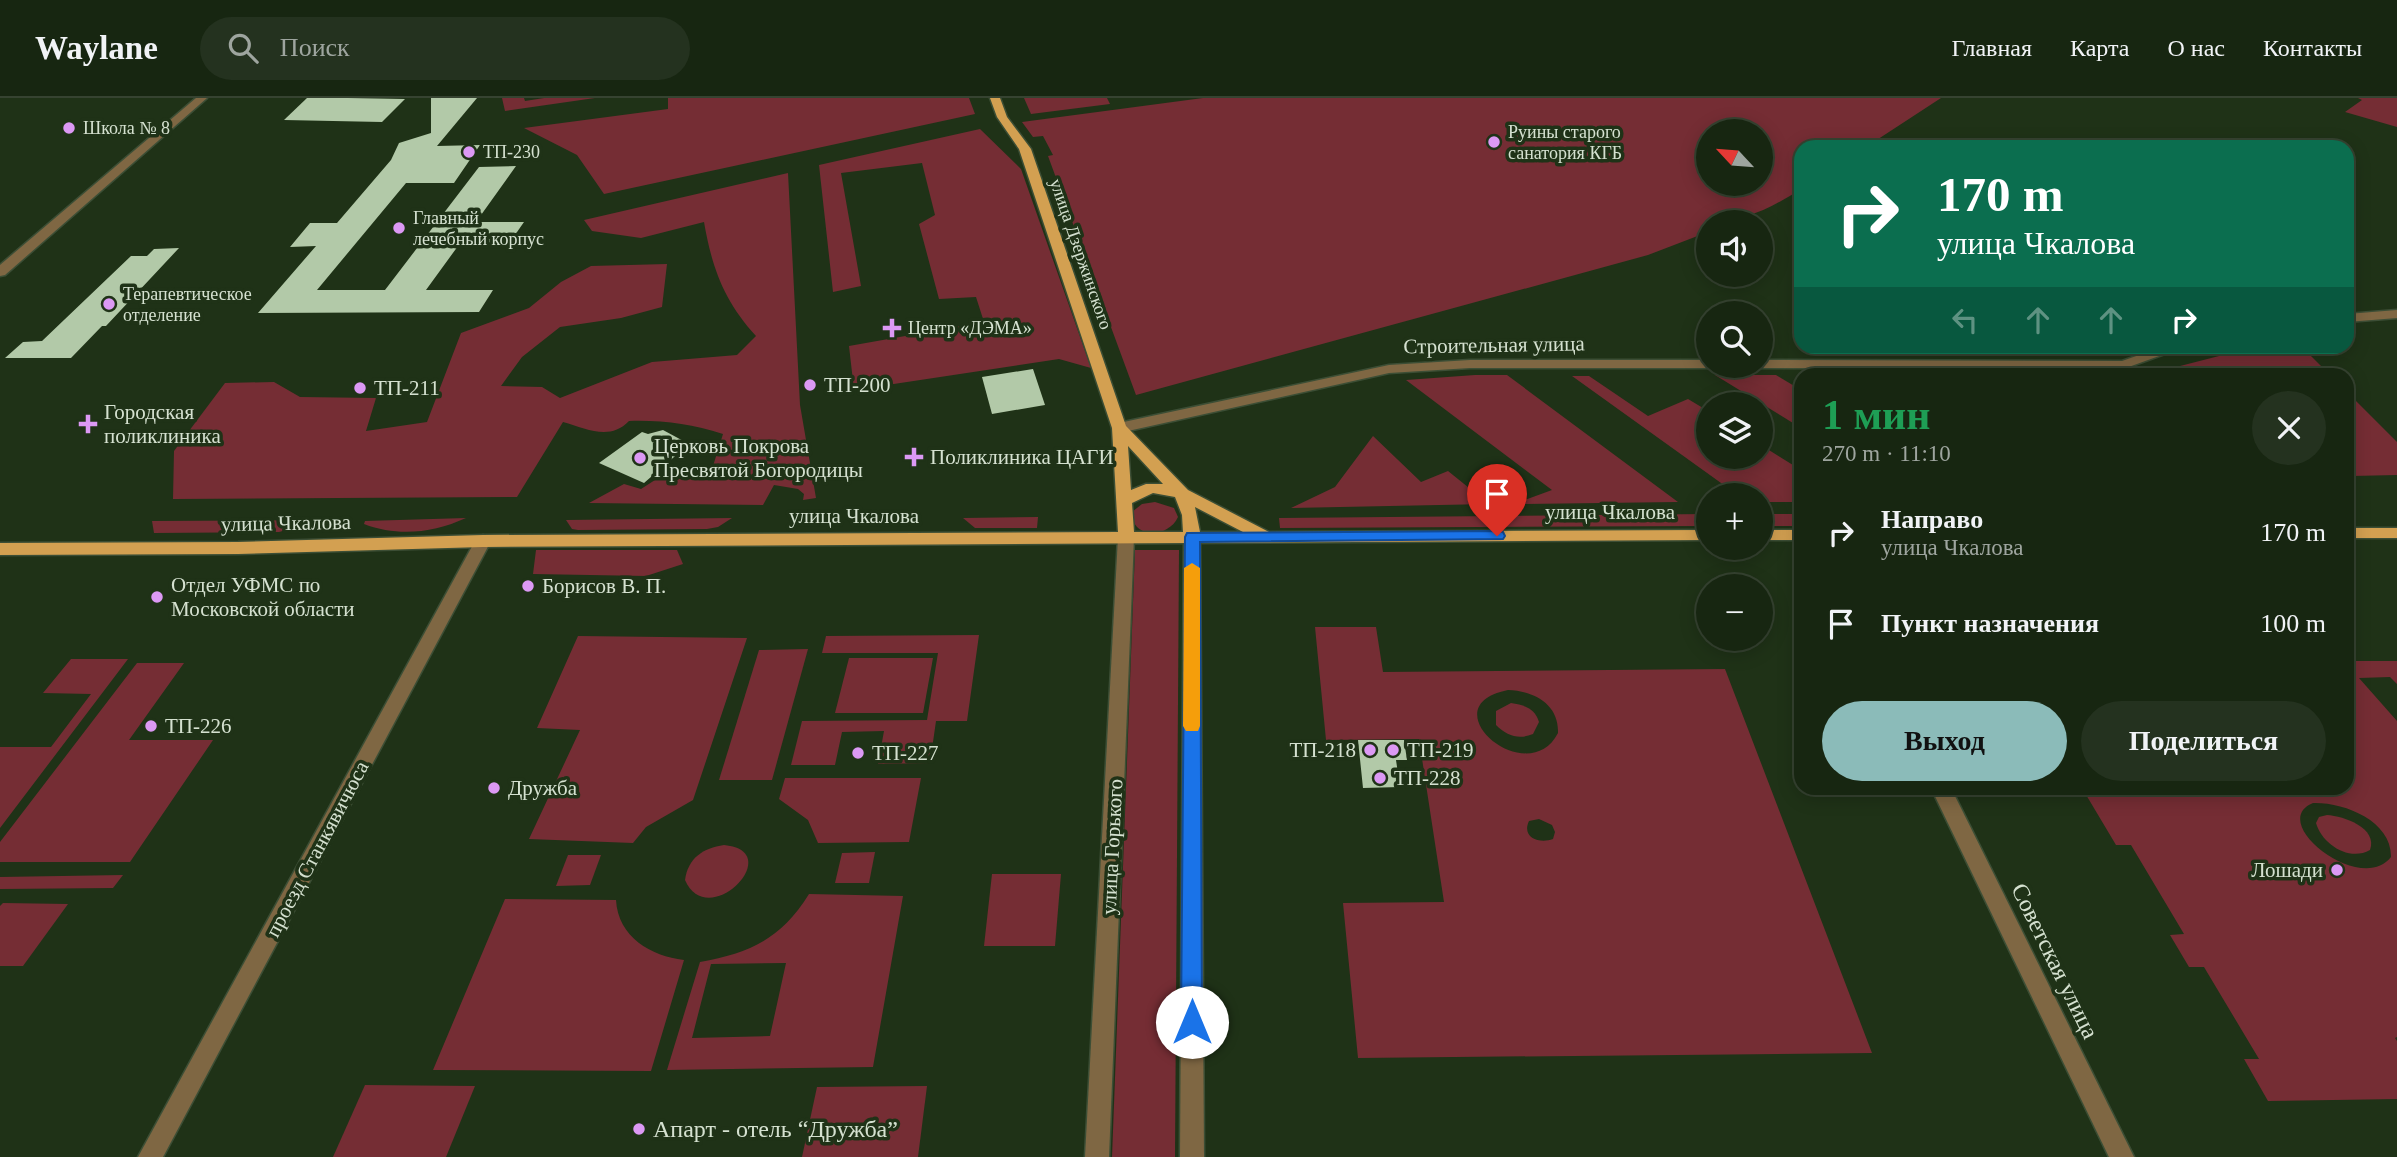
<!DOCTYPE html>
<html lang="ru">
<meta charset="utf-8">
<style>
body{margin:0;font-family:"Times New Roman",serif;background:#24321f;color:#f1f3f6;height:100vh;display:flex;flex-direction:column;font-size:26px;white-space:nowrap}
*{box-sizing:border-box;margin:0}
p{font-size:23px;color:#9ea59f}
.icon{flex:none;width:38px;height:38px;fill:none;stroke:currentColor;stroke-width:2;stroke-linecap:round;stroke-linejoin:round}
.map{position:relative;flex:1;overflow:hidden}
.sheet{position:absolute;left:1794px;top:270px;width:560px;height:427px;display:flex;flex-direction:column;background:#172611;border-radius:21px;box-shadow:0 4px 18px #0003,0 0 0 2px #364331}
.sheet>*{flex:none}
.top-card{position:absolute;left:1794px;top:42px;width:560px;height:214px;border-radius:21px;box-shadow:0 4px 18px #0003,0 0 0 2px #364331;background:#0b6e4f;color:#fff;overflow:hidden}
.needle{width:46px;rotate:296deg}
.buttons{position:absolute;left:1696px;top:21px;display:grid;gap:14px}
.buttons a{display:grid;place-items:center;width:77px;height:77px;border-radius:50%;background:#172611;box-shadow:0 4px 18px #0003,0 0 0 2px #364331;font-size:35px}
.pin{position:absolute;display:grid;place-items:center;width:60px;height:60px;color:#fff;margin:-72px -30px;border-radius:50% 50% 50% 0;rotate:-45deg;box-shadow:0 0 7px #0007}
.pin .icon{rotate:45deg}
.me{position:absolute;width:77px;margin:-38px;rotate:0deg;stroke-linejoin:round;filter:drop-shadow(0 0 5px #0008)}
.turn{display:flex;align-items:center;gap:24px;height:147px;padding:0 28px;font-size:32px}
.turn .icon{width:91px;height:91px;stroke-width:2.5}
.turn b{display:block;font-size:49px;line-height:60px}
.lanes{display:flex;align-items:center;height:66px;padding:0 28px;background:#0003;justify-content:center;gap:35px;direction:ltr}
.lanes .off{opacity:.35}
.round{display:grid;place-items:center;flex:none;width:74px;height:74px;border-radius:37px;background:#24321f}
.head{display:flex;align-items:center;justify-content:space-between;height:119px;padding:0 28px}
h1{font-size:42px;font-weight:600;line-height:52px;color:#1e9e55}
.cta{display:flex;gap:14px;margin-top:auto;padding:14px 28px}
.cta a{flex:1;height:80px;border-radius:42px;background:#8bbbb9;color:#111;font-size:28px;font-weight:600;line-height:80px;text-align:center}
.cta a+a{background:#24321f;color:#f1f3f6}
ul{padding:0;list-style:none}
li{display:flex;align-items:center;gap:21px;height:91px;padding:0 28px}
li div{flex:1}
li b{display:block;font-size:26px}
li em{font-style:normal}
header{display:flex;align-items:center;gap:42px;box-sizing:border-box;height:98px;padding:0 35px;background:#172611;border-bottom:2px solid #364331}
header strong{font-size:33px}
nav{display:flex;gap:38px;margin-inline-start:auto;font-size:24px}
.search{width:490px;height:63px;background:#24321f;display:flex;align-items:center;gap:18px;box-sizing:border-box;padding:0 24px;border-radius:38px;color:#9ea59f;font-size:26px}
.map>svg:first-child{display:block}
.green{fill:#752d34;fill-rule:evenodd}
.building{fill:#b2c9a8}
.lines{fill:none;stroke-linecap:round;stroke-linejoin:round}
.minor-casing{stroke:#3c4e35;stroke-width:3}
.major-casing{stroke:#3c4e35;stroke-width:3}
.minor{fill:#7f6743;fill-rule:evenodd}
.major{fill:#d3a051;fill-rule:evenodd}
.route{fill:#1a73e8;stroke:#114b97;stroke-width:2}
.slow{fill:#f59e0b}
.poi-dot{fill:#dc99f4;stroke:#1f3217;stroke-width:2.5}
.labels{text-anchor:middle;stroke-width:7;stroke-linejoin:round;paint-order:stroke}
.far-poi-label{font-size:18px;fill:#d5e1d0;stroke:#1f3217;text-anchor:start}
.far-street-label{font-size:18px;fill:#d5e1d0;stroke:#1f3217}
.street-label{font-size:21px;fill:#d5e1d0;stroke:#1f3217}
.poi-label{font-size:21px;fill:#d5e1d0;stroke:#1f3217;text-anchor:start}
.near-street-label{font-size:24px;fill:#d5e1d0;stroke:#1f3217}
.near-poi-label{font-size:24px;fill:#d5e1d0;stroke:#1f3217;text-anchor:start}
</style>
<header>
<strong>Waylane</strong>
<div class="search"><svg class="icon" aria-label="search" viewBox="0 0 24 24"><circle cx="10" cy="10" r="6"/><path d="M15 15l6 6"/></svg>Поиск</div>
<nav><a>Главная</a><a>Карта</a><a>О нас</a><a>Контакты</a></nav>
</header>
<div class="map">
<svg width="2397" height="1059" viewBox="0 0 2397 1059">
<rect width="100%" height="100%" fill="#1f3217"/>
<!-- green -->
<g class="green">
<path d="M 502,0 L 524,0 L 525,3 L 544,0 L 595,0 L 505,13 Z"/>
<path d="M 668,0 L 969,0 L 975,16 L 604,96 L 577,57 L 524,30 L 668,11 Z"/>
<path d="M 1024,0 L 1107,0 L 1110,6 L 1031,16 Z"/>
<path d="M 1203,0 L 1941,0 L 1866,49 L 1801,49 L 1801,91 C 1771,110 1744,124 1708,124 L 1708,134 L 1648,157 L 1136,297 L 1048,58 L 1053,57 L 1043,38 L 1033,39 L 1022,24 ZM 1760,33 L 1760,86 L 1708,86 L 1708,33 Z"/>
<path d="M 2358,0 L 2397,0 L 2397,29 L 2345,14 L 2362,2 Z"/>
<path d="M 980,31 L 1021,71 L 1091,270 L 1059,261 L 854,292 L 849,248 L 984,224 L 976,199 L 939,201 L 919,126 L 935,117 L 922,65 L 841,75 L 861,188 L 833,194 L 819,67 Z"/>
<path d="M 788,75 L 800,307 L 816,400 L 803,402 L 804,396 L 798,391 L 774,387 L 763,407 L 589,405 L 624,386 L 641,391 L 655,382 L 713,368 L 723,336 C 691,326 663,322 629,323 C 610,343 587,331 563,324 L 517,399 L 173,401 L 174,353 L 225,285 L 274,284 L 300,299 L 376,300 L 366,333 L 427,324 L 461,235 L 529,210 L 561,184 L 591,168 L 667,166 L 662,209 L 621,220 L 560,229 L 522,259 L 501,288 L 542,289 L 560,300 L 652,264 L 737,257 L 756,238 C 724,203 712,170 704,124 L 641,140 L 592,133 L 584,122 Z"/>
<path d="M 2301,248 L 2329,276 L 2149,276 L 2254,249 Z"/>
<path d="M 1475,277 L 1507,277 L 1678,404 L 1514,406 L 1552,392 L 1406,282 Z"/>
<path d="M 1715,277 L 1776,277 L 1801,292 L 1801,330 Z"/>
<path d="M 1572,278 L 1589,278 L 1648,318 L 1688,301 L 1708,313 L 1708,359 L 1760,359 L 1761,347 L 1801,372 L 1801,404 L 1761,404 L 1760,397 L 1715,397 L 1728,390 Z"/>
<path d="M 2347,294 L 2397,344 L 2397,377 L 2352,378 L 2347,375 Z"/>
<path d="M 1373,338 L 1421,384 L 1448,373 L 1489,406 L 1291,410 L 1335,389 Z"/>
<path d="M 1155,404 L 1174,410 L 1178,419 C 1168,441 1131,441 1132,414 L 1142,406 Z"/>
<path d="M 1708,416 L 1708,428 L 1280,430 L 1279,420 Z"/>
<path d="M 1760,416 L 1801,416 L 1801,428 L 1761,428 Z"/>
<path d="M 1038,419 L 1037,430 L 975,430 L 963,420 Z"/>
<path d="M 466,420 C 433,435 398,439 364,426 L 365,423 Z"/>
<path d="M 732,420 L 718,429 L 707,431 L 578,432 L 572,431 L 566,422 Z"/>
<path d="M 322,422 L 279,434 L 154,435 L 152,423 Z"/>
<path d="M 536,452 L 677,452 L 683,466 L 646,478 L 533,476 Z"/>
<path d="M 1135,452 L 1179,452 L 1175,1059 L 1112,1059 Z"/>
<path d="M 1315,529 L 1376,529 L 1383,574 L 1725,571 L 1872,955 L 1358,960 L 1343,805 L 1444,804 L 1419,641 L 1326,642 ZM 1508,592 C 1534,593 1559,606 1558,635 C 1528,694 1427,608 1508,592 ZM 1539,721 L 1552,727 L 1555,734 L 1553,741 C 1540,746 1521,740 1529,723 Z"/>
<path d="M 979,537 L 967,623 L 936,623 L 930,665 L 878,666 L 884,633 L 842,634 L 835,667 L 791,667 L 802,623 L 927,622 L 938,555 L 822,555 L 826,538 Z"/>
<path d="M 578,538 L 747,540 L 693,702 L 646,729 L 633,745 L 529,741 L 580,632 L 537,630 Z"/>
<path d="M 808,551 L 772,682 L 719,682 L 759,552 Z"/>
<path d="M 849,560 L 933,560 L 923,615 L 835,615 Z"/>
<path d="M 71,561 L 128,561 L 0,730 L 0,649 L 51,649 L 91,596 L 43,595 Z"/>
<path d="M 2347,563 L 2397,563 L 2397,586 L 2390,579 L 2359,580 L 2397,623 L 2397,939 L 2395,940 L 2397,943 L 2397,1001 L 2268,1003 L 2244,961 L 2259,961 L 2204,869 L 2189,869 L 2170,837 L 2184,836 L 2131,747 L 2116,747 L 2082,690 L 2347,690 ZM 2313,705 C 2344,704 2392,723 2391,759 C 2361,798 2266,724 2313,705 Z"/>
<path d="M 137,565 L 184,565 L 129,642 L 213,642 L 130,764 L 0,764 L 0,744 Z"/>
<path d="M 1511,605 C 1525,607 1535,611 1539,624 L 1533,636 C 1519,642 1507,638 1496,627 L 1496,613 Z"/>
<path d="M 785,680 L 921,680 L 909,744 L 818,745 L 808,722 L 779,701 Z"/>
<path d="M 2327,717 C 2344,718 2378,730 2370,752 C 2349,764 2322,746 2316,725 L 2319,719 Z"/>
<path d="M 724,747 C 788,753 708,835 685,782 C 688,760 703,750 724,747 Z"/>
<path d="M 875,754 L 869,785 L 835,785 L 842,755 Z"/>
<path d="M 568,757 L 601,757 L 590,787 L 556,788 Z"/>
<path d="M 992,776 L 1061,776 L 1055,848 L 984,848 Z"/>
<path d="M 123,777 L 113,790 L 0,791 L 0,779 Z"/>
<path d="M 809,796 L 903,798 L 873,969 L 667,972 L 700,864 C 750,855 781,841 809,796 ZM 786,865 L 770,938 L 692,940 L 711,866 Z"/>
<path d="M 505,801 L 616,802 C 618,839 651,858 684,862 L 651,973 L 433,972 Z"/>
<path d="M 3,805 L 68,806 L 23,868 L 0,868 L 0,808 Z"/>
<path d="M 365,987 L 475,988 L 446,1059 L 333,1059 Z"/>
<path d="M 927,988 L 918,1059 L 802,1059 L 817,989 Z"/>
</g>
<!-- building -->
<g class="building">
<path d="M 307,0 L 348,0 L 405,1 L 382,24 L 284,22 Z"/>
<path d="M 431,0 L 477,0 L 437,48 L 480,47 L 454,85 L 406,85 L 317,192 L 385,192 L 479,69 L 516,68 L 476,124 L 524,124 L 508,147 L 458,148 L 426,192 L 493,192 L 479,214 L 258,215 L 316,148 L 290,149 L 310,125 L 337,125 L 391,62 L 399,45 L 431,35 Z"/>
<path d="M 179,150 L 106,228 L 102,228 L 71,260 L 5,260 L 23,244 L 42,243 L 131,158 L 147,158 L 154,151 Z"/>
<path d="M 1033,271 L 1045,307 L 992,316 L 982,279 Z"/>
<path d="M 663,332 L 689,346 L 644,385 L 599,365 L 642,334 L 648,336 Z"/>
<path d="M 1358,642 L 1404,642 L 1407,662 L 1396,662 L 1400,689 L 1363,690 Z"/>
</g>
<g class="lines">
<defs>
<g id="minor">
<path d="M 196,0 L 207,0 L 5,177 L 0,178 L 0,167 Z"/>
<path d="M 2397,212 L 2397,220 L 2347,224 L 2347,216 Z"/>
<path d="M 2165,248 L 2187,248 L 2123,271 L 1760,270 L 1754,268 L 1760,268 L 1760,262 L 2122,263 Z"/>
<path d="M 1470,262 L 1708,262 L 1708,268 L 1714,268 L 1708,270 L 1470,270 L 1389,275 L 1119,335 L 1112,330 L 1119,325 L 1389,267 Z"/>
<path d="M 1126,434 L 1134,439 L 1109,1059 L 1085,1059 L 1118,439 Z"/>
<path d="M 1192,434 L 1200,439 L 1204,1059 L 1180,1059 L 1184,439 Z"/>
<path d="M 483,437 L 491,443 L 163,1059 L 138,1059 L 475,443 Z"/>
<path d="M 1931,690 L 1951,690 L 2134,1059 L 2109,1059 Z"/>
</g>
<g id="major">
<path d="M 990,0 L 1000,0 L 1007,19 L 1031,51 L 1126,328 L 1188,392 L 1269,434 L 1708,432 L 1708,442 L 483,449 L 238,456 L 0,457 L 0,445 L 238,444 L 483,437 L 1118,434 L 1112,330 L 1019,51 L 997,19 ZM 1128,348 L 1163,386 L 1146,386 L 1131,392 ZM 1153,395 L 1175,399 L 1182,417 L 1183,434 L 1134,434 L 1132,405 ZM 1195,409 L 1243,434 L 1200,434 Z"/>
<rect x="2347" y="430" width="50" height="10"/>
<rect x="1760" y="432" width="41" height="10"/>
</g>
</defs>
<!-- minor casing -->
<use href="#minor" class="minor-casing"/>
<!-- major casing -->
<use href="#major" class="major-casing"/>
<!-- minor -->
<use href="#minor" class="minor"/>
<!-- major -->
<use href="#major" class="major"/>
</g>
<!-- route -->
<path class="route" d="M 1497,433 L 1503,434 L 1505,438 L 1503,441 L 1200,444 L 1202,924 L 1199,931 L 1192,934 L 1185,931 L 1181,924 L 1185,439 L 1187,435 Z"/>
<!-- slow -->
<path class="slow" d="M 1192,465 L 1200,470 L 1200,628 L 1198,633 L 1186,633 L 1183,628 L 1184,470 Z"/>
<!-- markers -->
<g class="poi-dot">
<circle cx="69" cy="30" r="7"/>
<circle cx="1494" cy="44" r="7"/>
<circle cx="469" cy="54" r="7"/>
<circle cx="399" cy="130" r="7"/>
<circle cx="109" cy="206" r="7"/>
<path d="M888.5 219.5h7v7h7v7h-7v7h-7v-7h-7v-7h7z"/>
<circle cx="810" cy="287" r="7"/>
<circle cx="360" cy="290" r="7"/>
<path d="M84.5 315.5h7v7h7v7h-7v7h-7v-7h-7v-7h7z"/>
<path d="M910.5 348.5h7v7h7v7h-7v7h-7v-7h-7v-7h7z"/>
<circle cx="640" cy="360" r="7"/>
<circle cx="528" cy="488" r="7"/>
<circle cx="157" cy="499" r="7"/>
<circle cx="151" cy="628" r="7"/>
<circle cx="1370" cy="652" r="7"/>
<circle cx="1393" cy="652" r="7"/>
<circle cx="858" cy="655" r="7"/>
<circle cx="1380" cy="680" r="7"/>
<circle cx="494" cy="690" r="7"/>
<circle cx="2337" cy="772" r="7"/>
<circle cx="639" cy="1031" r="7"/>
</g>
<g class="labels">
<!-- far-poi labels -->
<g class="far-poi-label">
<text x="83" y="36">Школа № 8</text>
<text x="1508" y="40">Руины старого<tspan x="1508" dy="21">санатория КГБ</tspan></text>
<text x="483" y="60">ТП-230</text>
<text x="413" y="126">Главный<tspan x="413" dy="21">лечебный корпус</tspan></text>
<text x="123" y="202">Терапевтическое<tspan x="123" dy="21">отделение</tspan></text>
<text x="908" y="236">Центр «ДЭМА»</text>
</g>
<!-- far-street labels -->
<g class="far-street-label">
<text transform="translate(1081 156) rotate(71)" y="6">улица Дзержинского</text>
</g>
<!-- street labels -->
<g class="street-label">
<text transform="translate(1494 247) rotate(-1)" y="7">Строительная улица</text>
<text x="1610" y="421">улица Чкалова</text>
<text x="854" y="425">улица Чкалова</text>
<text transform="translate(286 425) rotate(-1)" y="7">улица Чкалова</text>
<text transform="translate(1112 749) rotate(-87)" y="7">улица Горького</text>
<text transform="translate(317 751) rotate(-62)" y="7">проезд Станкявичюса</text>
</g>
<!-- poi labels -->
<g class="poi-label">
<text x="824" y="294">ТП-200</text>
<text x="374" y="297">ТП-211</text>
<text x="104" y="321">Городская<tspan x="104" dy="24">поликлиника</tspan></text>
<text x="654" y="355">Церковь Покрова<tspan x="654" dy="24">Пресвятой Богородицы</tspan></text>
<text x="930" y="366">Поликлиника ЦАГИ</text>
<text x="171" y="494">Отдел УФМС по<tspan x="171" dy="24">Московской области</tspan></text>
<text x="542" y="495">Борисов В. П.</text>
<text x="165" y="635">ТП-226</text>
<text x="1356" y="659" text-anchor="end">ТП-218</text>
<text x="1407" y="659">ТП-219</text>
<text x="872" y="662">ТП-227</text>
<text x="1394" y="687">ТП-228</text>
<text x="508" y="697">Дружба</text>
<text x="2323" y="779" text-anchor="end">Лошади</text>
</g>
<!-- near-street labels -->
<g class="near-street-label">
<text transform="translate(2055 863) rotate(64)" y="8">Советская улица</text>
</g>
<!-- near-poi labels -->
<g class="near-poi-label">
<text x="653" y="1039">Апарт - отель “Дружба”</text>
</g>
</g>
</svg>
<div class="buttons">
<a><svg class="needle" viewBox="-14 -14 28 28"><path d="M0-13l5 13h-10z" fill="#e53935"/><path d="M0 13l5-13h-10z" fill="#9ea59f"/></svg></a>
<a><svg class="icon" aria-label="sound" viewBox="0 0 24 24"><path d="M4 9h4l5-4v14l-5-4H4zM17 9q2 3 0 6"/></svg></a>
<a><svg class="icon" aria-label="search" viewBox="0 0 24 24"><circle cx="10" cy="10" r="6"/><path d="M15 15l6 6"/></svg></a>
<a><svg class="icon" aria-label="layers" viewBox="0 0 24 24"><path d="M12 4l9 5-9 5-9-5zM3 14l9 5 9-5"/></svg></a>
<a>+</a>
<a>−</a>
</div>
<div class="pin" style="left:1497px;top:438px;background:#d93025"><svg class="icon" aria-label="arrive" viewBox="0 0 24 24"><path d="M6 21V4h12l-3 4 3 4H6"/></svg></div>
<svg class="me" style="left:1192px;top:924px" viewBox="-20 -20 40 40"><circle r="19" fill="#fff"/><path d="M0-13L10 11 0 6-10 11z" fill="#1a73e8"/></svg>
<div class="top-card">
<div class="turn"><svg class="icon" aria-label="right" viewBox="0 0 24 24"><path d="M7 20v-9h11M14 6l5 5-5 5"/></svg><div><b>170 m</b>улица Чкалова</div></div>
<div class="lanes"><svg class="icon off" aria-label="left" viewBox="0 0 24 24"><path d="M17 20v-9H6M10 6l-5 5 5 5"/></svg><svg class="icon off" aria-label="ahead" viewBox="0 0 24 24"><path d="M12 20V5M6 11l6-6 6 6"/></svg><svg class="icon off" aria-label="ahead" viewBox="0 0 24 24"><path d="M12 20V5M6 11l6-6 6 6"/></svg><svg class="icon" aria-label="right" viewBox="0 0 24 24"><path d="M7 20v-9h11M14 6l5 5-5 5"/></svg></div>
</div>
<section class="sheet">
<div class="head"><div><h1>1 мин</h1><p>270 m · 11:10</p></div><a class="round"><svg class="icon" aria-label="close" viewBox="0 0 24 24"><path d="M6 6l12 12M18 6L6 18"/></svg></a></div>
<ul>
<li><svg class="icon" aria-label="right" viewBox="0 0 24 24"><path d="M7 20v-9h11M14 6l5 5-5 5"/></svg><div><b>Направо</b><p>улица Чкалова</p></div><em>170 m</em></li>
<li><svg class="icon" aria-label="arrive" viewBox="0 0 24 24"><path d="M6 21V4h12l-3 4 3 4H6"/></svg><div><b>Пункт назначения</b></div><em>100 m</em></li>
</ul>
<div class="cta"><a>Выход</a><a>Поделиться</a></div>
</section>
</div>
